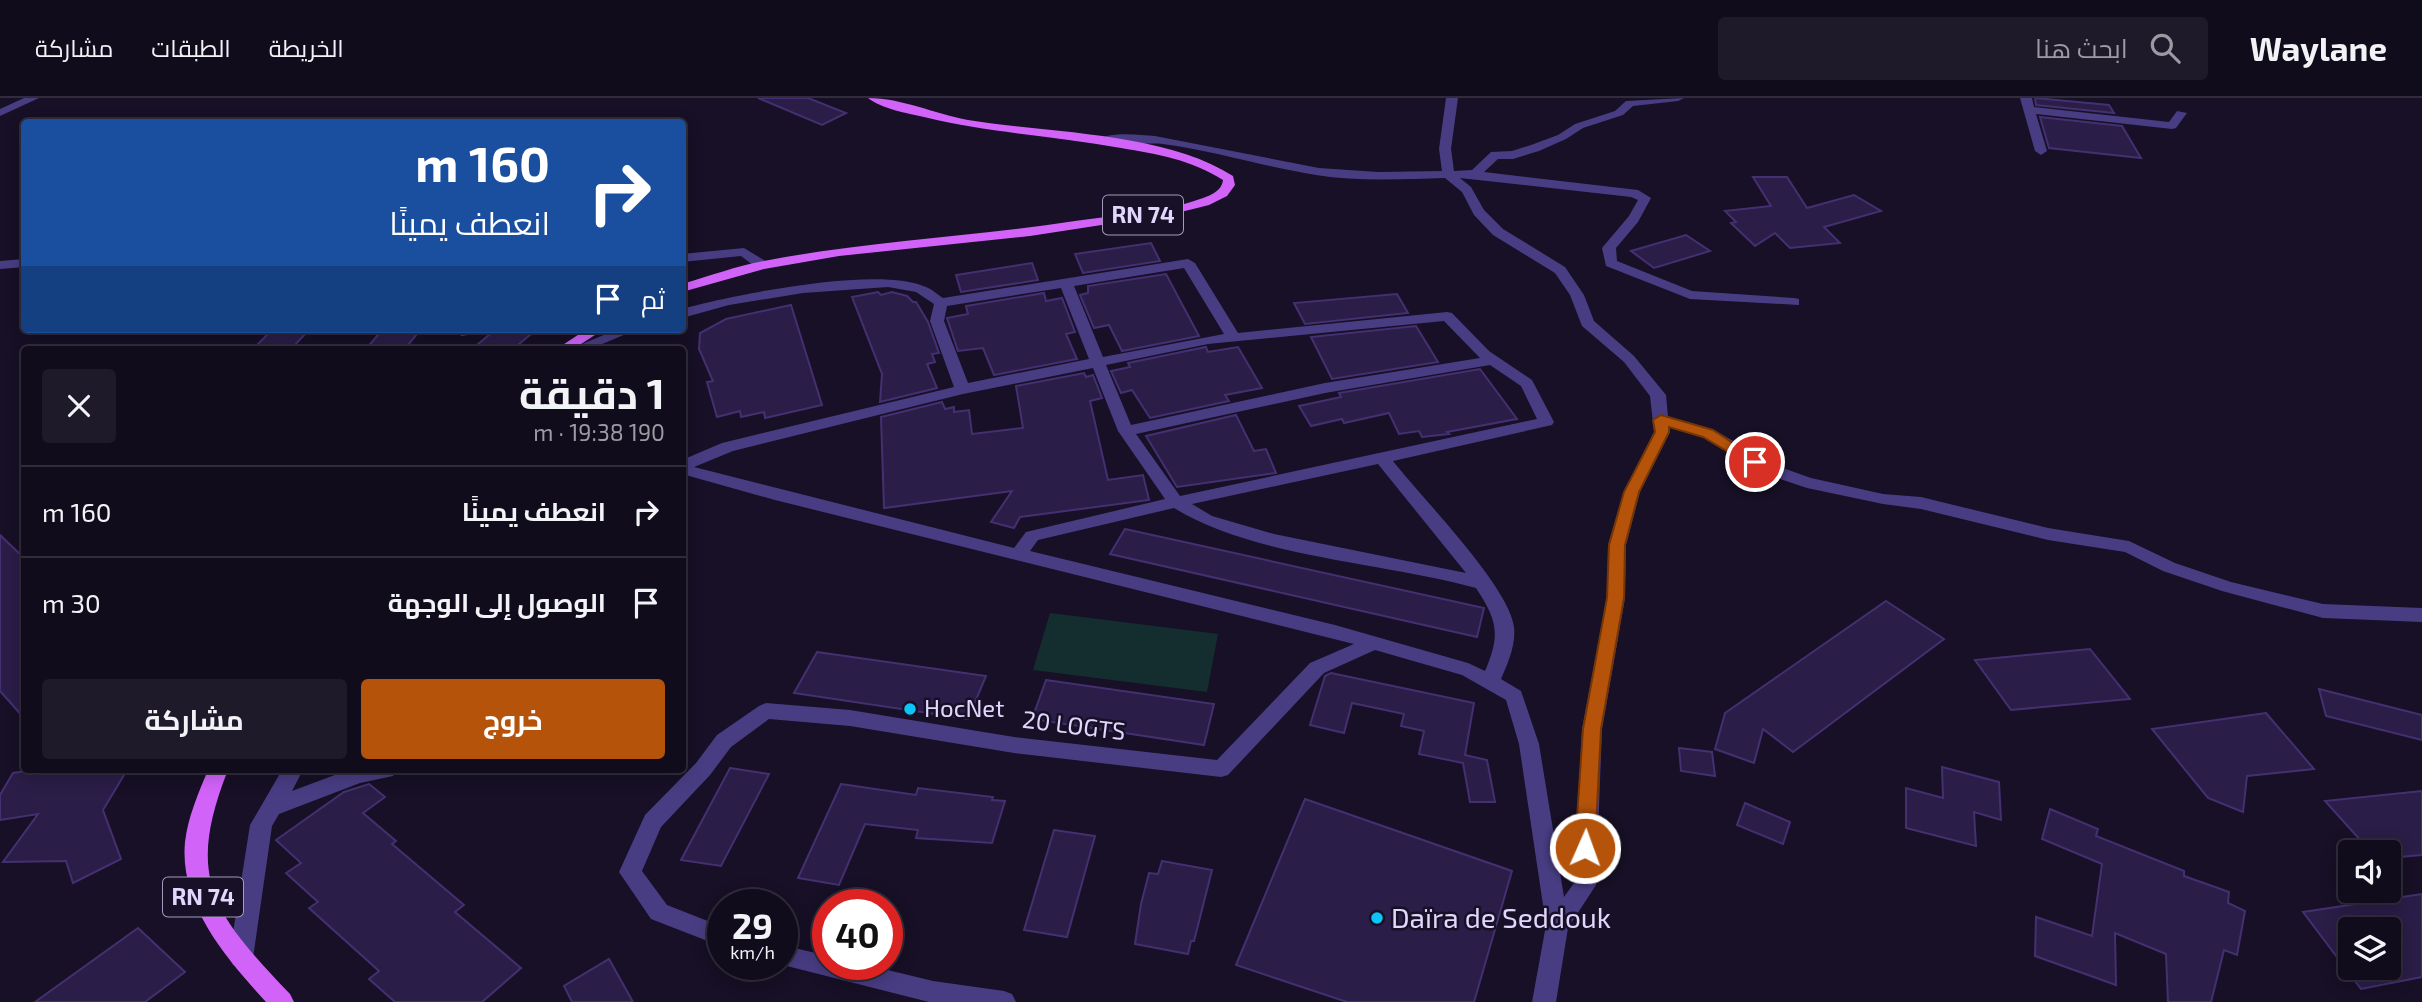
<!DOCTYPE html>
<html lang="ar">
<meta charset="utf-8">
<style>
body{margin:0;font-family:"Exo 2",Cairo,sans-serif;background:#1e1a29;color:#f1f3f6;direction:rtl;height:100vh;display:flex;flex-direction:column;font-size:26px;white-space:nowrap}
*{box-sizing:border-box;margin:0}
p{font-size:23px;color:#9c9ba3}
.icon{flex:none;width:38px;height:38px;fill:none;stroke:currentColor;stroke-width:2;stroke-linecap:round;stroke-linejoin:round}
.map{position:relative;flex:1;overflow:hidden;direction:ltr}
.side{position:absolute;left:21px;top:248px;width:665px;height:427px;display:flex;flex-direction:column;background:#110c1c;border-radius:7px;box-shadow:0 4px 18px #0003,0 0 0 2px #302c3b;direction:rtl}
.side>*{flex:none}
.banner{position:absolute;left:21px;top:21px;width:665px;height:214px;border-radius:7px;box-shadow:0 4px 18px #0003,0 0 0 2px #302c3b;direction:rtl;background:#1a4fa0;color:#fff;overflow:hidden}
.tools{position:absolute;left:2338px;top:742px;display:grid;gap:14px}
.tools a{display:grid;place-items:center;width:63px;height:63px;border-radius:7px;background:#110c1c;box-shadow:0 4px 18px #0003,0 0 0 2px #302c3b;font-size:35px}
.speed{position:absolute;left:707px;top:791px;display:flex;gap:14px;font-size:35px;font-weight:700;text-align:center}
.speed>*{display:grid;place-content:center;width:91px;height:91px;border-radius:50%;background:#110c1c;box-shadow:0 4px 18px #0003,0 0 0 2px #302c3b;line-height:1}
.speed small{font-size:18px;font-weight:400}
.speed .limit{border:10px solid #d22;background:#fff;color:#111}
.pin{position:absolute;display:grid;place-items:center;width:60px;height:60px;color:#fff;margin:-30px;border:4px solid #fff;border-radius:50%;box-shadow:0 2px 7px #0007}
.me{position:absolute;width:77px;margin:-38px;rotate:2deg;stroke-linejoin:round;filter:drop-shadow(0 0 5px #0008)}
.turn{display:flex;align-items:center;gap:24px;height:147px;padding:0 21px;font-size:32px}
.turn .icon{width:91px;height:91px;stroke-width:2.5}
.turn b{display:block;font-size:49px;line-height:60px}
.then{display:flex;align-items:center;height:66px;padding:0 21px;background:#0003;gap:14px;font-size:26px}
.round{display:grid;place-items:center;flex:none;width:74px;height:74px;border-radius:7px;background:#1e1a29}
.overview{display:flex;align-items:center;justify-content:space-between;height:119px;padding:0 21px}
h1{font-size:42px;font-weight:700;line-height:52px}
.button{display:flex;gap:14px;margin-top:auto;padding:14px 21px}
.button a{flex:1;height:80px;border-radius:7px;background:#b45309;color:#fff;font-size:28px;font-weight:700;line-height:80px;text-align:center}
.button a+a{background:#1e1a29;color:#f1f3f6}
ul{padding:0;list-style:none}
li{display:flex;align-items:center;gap:21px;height:91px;padding:0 21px;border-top:2px solid #302c3b}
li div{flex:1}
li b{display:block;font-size:26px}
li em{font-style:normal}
header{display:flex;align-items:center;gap:42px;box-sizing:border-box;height:98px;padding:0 35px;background:#110c1c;border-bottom:2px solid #302c3b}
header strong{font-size:33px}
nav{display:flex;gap:38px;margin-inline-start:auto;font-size:24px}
.search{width:490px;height:63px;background:#1e1a29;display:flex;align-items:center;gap:18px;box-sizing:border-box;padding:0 24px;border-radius:7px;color:#9c9ba3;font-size:26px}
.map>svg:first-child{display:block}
.green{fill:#142e30}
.building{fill:#2a1d47;stroke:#443071;stroke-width:2;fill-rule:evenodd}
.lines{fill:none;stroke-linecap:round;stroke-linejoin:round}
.minor{fill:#483d83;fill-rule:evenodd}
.major{fill:#d263f9;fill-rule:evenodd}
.route{fill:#b45309;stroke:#753606;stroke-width:2}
.poi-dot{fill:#0cc4f5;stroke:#171026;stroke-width:2.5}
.labels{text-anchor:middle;stroke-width:5;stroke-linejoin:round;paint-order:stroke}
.shield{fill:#171026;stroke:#a49bbc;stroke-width:2}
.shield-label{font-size:23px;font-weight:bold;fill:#e0d7fd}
.poi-label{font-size:24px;fill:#e0d7fd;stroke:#171026;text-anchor:start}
.street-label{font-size:24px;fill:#e0d7fd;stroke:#171026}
.near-poi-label{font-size:28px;fill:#e0d7fd;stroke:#171026;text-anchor:start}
</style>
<header>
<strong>Waylane</strong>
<div class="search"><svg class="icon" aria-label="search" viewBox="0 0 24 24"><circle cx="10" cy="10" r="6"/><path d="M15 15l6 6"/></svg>ابحث هنا</div>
<nav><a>الخريطة</a><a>الطبقات</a><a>مشاركة</a></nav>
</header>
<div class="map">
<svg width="2422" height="904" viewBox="0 0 2422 904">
<rect width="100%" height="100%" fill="#171026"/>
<!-- green -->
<path class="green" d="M 1050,515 L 1218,536 L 1207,594 L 1033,572 Z"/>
<!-- building -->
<g class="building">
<path d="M 758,0 L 808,0 L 846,15 L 822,27 Z"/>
<path d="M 2035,0 L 2109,7 L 2114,15 L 2036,7 Z"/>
<path d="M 2040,19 L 2122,28 L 2141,60 L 2049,50 Z"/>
<path d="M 1753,79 L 1787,79 L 1807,110 L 1854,97 L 1881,113 L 1824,129 L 1840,145 L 1790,150 L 1775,135 L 1755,148 L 1731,125 L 1736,124 L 1725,113 L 1771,108 Z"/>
<path d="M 1686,137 L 1710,153 L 1654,170 L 1631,153 Z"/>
<path d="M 1151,145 L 1160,163 L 1083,175 L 1075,156 Z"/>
<path d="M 1032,165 L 1038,182 L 961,194 L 956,177 Z"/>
<path d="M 1166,176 L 1199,238 L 1122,253 L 1109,227 L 1094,230 L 1080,197 L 1088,195 L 1088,188 Z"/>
<path d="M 878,194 L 881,197 L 892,194 L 907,198 L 913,204 L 916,204 L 928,224 L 939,255 L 932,256 L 935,264 L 927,266 L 937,290 L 880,304 L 882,276 L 852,199 Z"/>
<path d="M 1044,195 L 1046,203 L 1062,200 L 1075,234 L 1066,236 L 1077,261 L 994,277 L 983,250 L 958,253 L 947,220 L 968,216 L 966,208 Z"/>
<path d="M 1397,196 L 1408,215 L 1305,226 L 1294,205 Z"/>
<path d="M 791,207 L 822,307 L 765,320 L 764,314 L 741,319 L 740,313 L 717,319 L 707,284 L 713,283 L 699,251 L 700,235 L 726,221 Z"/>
<path d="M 1416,228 L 1438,264 L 1332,281 L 1311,239 Z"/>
<path d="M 273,231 L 310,231 L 290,252 L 252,252 Z"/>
<path d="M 383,231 L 421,231 L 404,252 L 365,252 Z"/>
<path d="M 496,231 L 537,231 L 512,252 L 471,252 Z"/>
<path d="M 1206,249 L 1208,254 L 1238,249 L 1262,290 L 1225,297 L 1229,303 L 1150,320 L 1132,292 L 1121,295 L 1111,273 L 1130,269 L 1128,265 Z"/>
<path d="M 1480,271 L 1517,321 L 1447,334 L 1449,336 L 1422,339 L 1419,333 L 1399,336 L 1389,315 L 1344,325 L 1342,321 L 1311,328 L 1299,308 L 1341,299 L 1339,295 Z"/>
<path d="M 1084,275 L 1086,279 L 1093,277 L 1102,300 L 1090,303 L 1108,382 L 1143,377 L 1149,402 L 1020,419 L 1014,430 L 991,424 L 1012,393 L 884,410 L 881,319 L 942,304 L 945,311 L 954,309 L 954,314 L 969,312 L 972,336 L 1023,330 L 1016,288 Z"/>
<path d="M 1236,317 L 1254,353 L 1266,351 L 1276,375 L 1177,389 L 1146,338 Z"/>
<path d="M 1125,431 L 1484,510 L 1477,539 L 1110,456 Z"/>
<path d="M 0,437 L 24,460 L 24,620 L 0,593 Z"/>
<path d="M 1886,503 L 1944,541 L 1793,654 L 1763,631 L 1754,665 L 1715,651 L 1725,615 Z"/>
<path d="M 2090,551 L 2130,601 L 2011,612 L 1975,562 Z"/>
<path d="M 817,554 L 986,578 L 968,621 L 794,595 Z"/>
<path d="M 1331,575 L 1474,605 L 1465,657 L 1487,662 L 1495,704 L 1470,704 L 1463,665 L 1419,656 L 1424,633 L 1401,628 L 1404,616 L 1352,605 L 1344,635 L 1310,627 L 1325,578 Z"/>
<path d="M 1046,582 L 1214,606 L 1204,647 L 1032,621 Z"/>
<path d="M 2319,591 L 2422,617 L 2422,642 L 2326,618 Z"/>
<path d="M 2266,615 L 2314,671 L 2247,678 L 2243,714 L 2208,700 L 2152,631 Z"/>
<path d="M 1679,650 L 1712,654 L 1715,678 L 1681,673 Z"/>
<path d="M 1942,669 L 1999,684 L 2001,722 L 1974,714 L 1976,748 L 1906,730 L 1906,690 L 1943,700 Z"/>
<path d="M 730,670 L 769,676 L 721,768 L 681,762 Z"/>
<path d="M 33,672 L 127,672 L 103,712 L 121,761 L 73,785 L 66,763 L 3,764 L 38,716 L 0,722 L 0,697 L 13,675 Z"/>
<path d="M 369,686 L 385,699 L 363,715 L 396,743 L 392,746 L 464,807 L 455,814 L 521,870 L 482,904 L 395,904 L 369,881 L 379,873 L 309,810 L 318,804 L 286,775 L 301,765 L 276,742 L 344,694 Z"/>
<path d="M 841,686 L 916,697 L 918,690 L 993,699 L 992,702 L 1005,703 L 992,745 L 916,740 L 918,732 L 865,726 L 839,787 L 798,780 Z"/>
<path d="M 2422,693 L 2422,757 L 2389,760 L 2389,754 L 2371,754 L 2325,703 Z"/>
<path d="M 1305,701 L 1512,773 L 1474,904 L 1347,904 L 1236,867 Z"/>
<path d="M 1745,705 L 1790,724 L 1783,746 L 1737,727 Z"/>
<path d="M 2050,711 L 2098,731 L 2096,738 L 2184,773 L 2184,778 L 2229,794 L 2228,805 L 2245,813 L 2237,857 L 2224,852 L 2211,904 L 2168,904 L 2166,856 L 2115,835 L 2116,887 L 2035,858 L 2036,819 L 2092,838 L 2102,766 L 2042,741 Z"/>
<path d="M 1054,732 L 1095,738 L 1067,839 L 1024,832 Z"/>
<path d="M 1162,763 L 1212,772 L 1194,843 L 1191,843 L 1188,856 L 1135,846 L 1141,806 L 1149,775 L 1158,776 Z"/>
<path d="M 2422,796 L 2422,879 L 2361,891 L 2303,814 ZM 2350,831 L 2389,831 L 2389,870 L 2350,870 Z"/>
<path d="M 138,830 L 185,874 L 145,904 L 35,904 Z"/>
<path d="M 609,861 L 633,904 L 572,904 L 564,888 Z"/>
</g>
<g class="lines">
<!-- minor -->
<g class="minor">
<path d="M 24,0 L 39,0 L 0,18 L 0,11 Z"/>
<path d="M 1446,0 L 1458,0 L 1451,51 L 1454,73 L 1472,72 L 1491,54 L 1512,53 L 1531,47 L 1558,37 L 1575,26 L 1615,13 L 1626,3 L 1684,0 L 1678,3 L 1633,8 L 1623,17 L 1583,30 L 1566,41 L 1539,53 L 1513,61 L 1498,61 L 1484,74 L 1638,92 L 1651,100 L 1638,124 L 1616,150 L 1617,163 L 1692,193 L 1794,200 L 1799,201 L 1799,207 L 1690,201 L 1606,168 L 1602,150 L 1629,118 L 1638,102 L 1631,99 L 1460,80 L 1471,89 L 1484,112 L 1503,131 L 1565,169 L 1584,197 L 1594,223 L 1634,258 L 1666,297 L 1668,319 L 1714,332 L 1777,368 L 1811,380 L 1883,396 L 1921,399 L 2048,430 L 2129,443 L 2175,465 L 2231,484 L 2323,506 L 2422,510 L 2422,524 L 2323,520 L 2222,493 L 2163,473 L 2125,454 L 2048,442 L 1921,411 L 1883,406 L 1807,390 L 1765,376 L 1702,338 L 1669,329 L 1670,334 L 1640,394 L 1626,447 L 1625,500 L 1602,631 L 1596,787 L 1568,830 L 1556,904 L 1532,904 L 1546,827 L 1519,646 L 1506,602 L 1462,577 L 1375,552 L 1324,575 L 1228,677 L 1221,679 L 1014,655 L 850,628 L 769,621 L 731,649 L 710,677 L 661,729 L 642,773 L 667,807 L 723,829 L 723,849 L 651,821 L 619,774 L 645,717 L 696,665 L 717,637 L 759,608 L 766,605 L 850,612 L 1014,639 L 1217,662 L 1310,565 L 1354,546 L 775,402 L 682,376 L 682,362 L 722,345 L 954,289 L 930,223 L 934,206 L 916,194 L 888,189 L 803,195 L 729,207 L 682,220 L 682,211 C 733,197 879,167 926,189 C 932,191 938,197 943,200 L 1188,161 L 1195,165 L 1238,235 L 1447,214 L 1452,215 L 1489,253 L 1532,282 L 1554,324 L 1552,327 L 1393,363 C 1421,399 1509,488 1514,529 C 1516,547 1508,565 1501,581 L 1521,593 L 1539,646 L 1564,799 L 1574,785 L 1582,631 L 1607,500 L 1608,447 L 1624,394 L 1654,334 L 1650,298 L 1624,264 L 1582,228 L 1570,197 L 1555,175 L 1493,137 L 1474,117 L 1462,94 L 1445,80 C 1403,81 1359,84 1316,77 C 1265,69 1215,53 1163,46 C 1149,44 1103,49 1095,43 C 1110,33 1138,37 1155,38 L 1319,70 L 1378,74 L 1442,73 L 1439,51 ZM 1184,170 L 1224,236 L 1103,259 L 1074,188 ZM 1061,190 L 1089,261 L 968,285 L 944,223 L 947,208 ZM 1444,223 L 1480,260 L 1325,285 L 1131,327 L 1106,267 L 1208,246 ZM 1490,267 L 1521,288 L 1537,321 L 1180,398 L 1136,336 L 1325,295 ZM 1093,270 L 1118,333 L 1165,401 L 1026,434 L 1014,450 L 694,369 L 733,353 L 963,296 ZM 1378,366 L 1466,475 L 1274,436 L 1212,418 L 1192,406 ZM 1174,410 C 1256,460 1383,464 1476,490 C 1497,522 1501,536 1485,573 L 1468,565 L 1335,527 L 1030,453 L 1038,442 Z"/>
<path d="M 2020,0 L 2032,0 L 2034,9 L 2169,24 L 2177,13 L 2187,15 L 2176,30 L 2172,31 L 2036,16 L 2047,53 L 2041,57 L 2035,53 Z"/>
<path d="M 744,150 L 767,164 L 767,170 L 757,170 L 741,158 L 682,164 L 682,156 Z"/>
<path d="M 24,161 L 24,169 L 0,171 L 0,163 Z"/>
<path d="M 448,231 L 485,231 L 483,234 L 462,238 Z"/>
<path d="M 618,231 L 638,231 L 588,252 L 568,252 Z"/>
<path d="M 282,672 L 303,672 L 292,693 L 348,672 L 396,672 L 393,678 L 360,685 L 279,716 L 272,728 L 253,860 L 249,867 L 241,870 L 233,867 L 229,860 L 250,727 Z"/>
<path d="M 782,847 L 828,858 L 828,866 L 863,866 L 933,883 L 1004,893 L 1012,896 L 1016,904 L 929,904 L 779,866 L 782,866 Z"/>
</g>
<!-- major -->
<g class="major">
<path d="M 868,0 C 902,0 935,16 968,22 C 1048,35 1165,34 1233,78 L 1235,87 L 1227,98 L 1209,107 L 1173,116 L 1030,138 L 839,158 L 764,171 L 682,194 L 682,186 C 709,178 737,168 764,163 C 867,143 972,139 1075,123 C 1115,117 1161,115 1200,101 C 1210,98 1222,93 1223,82 C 1192,62 1157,56 1121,50 C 1056,38 989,35 924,19 C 907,15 882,11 868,0 Z"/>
<path d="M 587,231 L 604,231 L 572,252 L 555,252 Z"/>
<path d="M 208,672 L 228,672 C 184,782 215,817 290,896 L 294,904 L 266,904 C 227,861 179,807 185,744 C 188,719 198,696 208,672 Z"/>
</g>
</g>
<!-- route -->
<path class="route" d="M 1661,317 L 1713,332 L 1762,364 L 1755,369 L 1750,367 L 1703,339 L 1669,329 L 1669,334 L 1639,394 L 1625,447 L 1624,500 L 1601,631 L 1595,750 L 1592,756 L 1585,758 L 1578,756 L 1575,750 L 1583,631 L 1607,500 L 1609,447 L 1624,394 L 1655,334 L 1653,322 Z"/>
<!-- markers -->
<g class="poi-dot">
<circle cx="910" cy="611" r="7"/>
<circle cx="1377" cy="820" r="7"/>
</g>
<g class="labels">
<!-- shield labels -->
<g class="shield">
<rect x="1103" y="97.5" width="80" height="39" rx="5"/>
<rect x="163" y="779.5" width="80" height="39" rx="5"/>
</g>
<g class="shield-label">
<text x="1143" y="125">RN 74</text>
<text x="203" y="807">RN 74</text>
</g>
<!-- poi labels -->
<g class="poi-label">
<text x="924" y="619">HocNet</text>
</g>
<!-- street labels -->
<g class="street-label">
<text transform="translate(1074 628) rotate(7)" y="8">20 LOGTS</text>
</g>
<!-- near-poi labels -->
<g class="near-poi-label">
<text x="1391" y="830">Daïra de Seddouk</text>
</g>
</g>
</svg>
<div class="tools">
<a><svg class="icon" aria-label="sound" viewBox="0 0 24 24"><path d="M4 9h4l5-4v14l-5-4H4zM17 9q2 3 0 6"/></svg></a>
<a><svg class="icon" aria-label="layers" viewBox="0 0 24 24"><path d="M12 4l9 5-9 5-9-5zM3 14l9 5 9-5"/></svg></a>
</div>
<div class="speed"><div>29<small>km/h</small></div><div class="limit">40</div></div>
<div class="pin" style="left:1755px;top:364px;background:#d93025"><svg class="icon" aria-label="arrive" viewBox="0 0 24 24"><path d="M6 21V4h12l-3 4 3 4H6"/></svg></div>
<svg class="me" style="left:1585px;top:750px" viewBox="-20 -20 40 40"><circle r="17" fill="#b45309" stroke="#fff" stroke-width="3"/><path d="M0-11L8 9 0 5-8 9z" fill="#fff"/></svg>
<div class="banner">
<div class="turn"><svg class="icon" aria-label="right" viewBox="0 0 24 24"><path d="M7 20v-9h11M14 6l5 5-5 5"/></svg><div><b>160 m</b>انعطف يمينًا</div></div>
<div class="then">ثم<svg class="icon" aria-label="arrive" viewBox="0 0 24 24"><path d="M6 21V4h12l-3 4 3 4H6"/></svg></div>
</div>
<section class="side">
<div class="overview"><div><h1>1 دقيقة</h1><p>190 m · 19:38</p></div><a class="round"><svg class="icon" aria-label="close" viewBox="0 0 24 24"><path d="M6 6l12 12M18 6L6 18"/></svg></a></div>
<ul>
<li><svg class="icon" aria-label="right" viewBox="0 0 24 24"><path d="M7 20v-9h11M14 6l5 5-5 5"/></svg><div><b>انعطف يمينًا</b></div><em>160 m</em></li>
<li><svg class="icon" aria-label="arrive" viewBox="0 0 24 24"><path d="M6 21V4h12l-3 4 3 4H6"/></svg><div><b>الوصول إلى الوجهة</b></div><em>30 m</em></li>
</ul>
<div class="button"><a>خروج</a><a>مشاركة</a></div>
</section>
</div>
